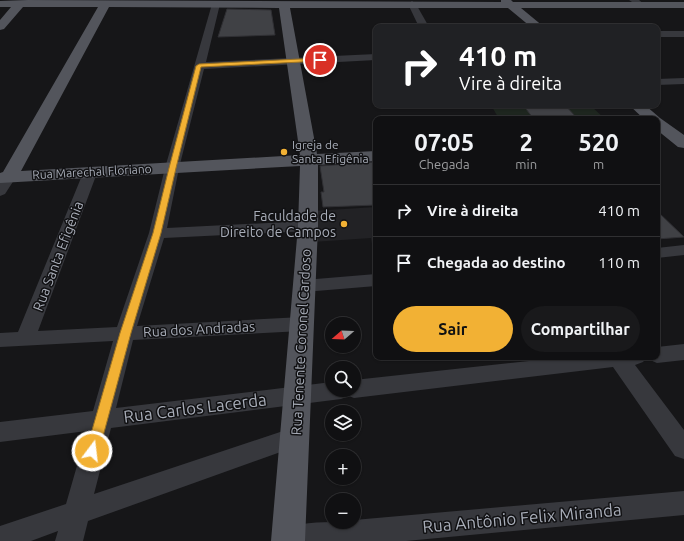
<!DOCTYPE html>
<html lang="pt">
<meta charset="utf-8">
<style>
body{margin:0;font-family:Ubuntu,sans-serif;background:#19191b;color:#f1f3f6;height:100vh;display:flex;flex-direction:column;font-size:15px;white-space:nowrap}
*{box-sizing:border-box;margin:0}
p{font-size:13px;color:#9c9d9f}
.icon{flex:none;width:22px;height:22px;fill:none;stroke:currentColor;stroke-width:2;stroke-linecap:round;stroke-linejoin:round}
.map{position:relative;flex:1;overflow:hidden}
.details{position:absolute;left:373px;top:116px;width:287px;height:244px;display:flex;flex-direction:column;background:#101012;border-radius:8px;box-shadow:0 1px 3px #0004,0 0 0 1px #303032}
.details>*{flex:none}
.banner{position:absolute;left:373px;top:24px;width:287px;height:84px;border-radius:8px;box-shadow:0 1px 3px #0004,0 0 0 1px #303032;background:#202124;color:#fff;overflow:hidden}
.needle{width:26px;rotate:251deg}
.controls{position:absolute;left:325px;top:317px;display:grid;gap:8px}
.controls a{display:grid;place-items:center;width:36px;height:36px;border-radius:50%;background:#101012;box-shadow:0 1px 3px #0004,0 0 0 1px #303032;font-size:20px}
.pin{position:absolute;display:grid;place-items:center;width:34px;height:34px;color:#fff;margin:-17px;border:2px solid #fff;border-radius:50%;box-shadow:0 1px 4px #0007}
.me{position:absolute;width:44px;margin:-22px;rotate:15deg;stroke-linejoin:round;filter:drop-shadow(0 0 3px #0008)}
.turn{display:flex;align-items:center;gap:14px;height:84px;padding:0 20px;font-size:18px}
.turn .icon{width:52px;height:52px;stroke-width:2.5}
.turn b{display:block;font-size:28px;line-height:34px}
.eta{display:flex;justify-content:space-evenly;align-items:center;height:68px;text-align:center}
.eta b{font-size:24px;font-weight:700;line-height:28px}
.primary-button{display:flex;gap:8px;margin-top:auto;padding:8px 20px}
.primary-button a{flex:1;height:46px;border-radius:24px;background:#f2b134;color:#111;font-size:16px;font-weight:700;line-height:46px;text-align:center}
.primary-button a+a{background:#19191b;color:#f1f3f6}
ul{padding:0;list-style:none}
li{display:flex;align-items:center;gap:12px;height:52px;padding:0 20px;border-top:1px solid #303032}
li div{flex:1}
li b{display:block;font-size:15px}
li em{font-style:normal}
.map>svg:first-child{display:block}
.built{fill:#222225}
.green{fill:#1e261f}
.building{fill:#404145;stroke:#303034}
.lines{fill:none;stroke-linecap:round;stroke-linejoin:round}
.minor{fill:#37383d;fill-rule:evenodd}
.major{fill:#53555c;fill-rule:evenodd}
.route{fill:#f2b134;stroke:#9d7322}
.poi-dot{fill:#f2b134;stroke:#111113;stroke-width:1.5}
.labels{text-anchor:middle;stroke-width:3;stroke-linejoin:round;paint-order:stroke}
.far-poi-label{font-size:12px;fill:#a8adb8;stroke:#111113;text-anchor:start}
.far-street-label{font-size:12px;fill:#a8adb8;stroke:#111113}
.poi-label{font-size:14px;fill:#a8adb8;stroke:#111113;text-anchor:end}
.street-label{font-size:14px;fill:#a8adb8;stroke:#111113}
.near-street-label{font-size:17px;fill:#a8adb8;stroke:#111113}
</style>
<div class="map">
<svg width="684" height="541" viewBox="0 0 684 541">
<rect width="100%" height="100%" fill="#161618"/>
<!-- built -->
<path class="built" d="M 376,207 L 376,268 L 371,238 L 312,242 L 313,211 Z"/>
<!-- green -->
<path class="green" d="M 491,105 L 590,105 L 605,119 L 499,119 Z"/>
<!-- building -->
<g class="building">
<path d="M 227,9 L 271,10 L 275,35 L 218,37 Z"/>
<path d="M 523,105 L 565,105 L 575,116 L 533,118 Z"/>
<path d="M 376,162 L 376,205 L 323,207 L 321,192 L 324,192 L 320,166 Z"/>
<path d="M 657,211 L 684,237 L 657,239 Z"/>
</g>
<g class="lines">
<!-- minor -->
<g class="minor">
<path d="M 629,0 L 639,0 L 645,5 L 641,8 Z"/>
<path d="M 216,1 L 220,4 L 206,62 L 376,54 L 376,60 L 204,69 L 179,168 L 167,228 L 308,221 L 314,223 L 316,226 L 314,229 L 308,231 L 164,238 L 137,326 L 302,317 L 309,319 L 312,324 L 309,329 L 302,331 L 133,340 L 116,408 L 332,382 L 332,390 L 354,390 L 354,380 L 566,357 L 647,357 L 643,362 L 635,365 L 684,430 L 684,459 L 675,456 L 613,367 L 354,398 L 349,396 L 341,399 L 111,428 L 94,494 L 295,427 L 303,430 L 307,437 L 303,444 L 88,521 L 83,541 L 55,541 L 58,531 L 31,541 L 0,541 L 0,526 L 66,504 L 87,431 L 0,442 L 0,422 L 93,411 L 113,341 L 0,347 L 0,333 L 18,332 L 83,173 L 85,170 L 90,169 L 95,170 L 97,173 L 38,331 L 117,327 L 149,233 L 165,168 L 212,4 Z"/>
<path d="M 412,1 L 416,4 L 429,27 L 419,27 L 408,4 Z"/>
<rect x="657" y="31" width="27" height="6"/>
<path d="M 684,78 L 684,84 L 657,85 L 657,79 Z"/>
<path d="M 9,173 L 14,174 L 16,177 L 5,194 L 0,196 L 0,179 L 4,174 Z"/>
<path d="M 684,245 L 684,255 L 657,258 L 657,248 Z"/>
<path d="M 376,274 L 376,286 L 304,292 L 297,290 L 295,286 L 297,282 L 304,280 Z"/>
<path d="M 684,344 L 684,360 L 657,363 L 650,360 L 648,357 L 657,357 L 657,347 Z"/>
<path d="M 684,491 L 684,515 L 406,541 L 275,541 L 274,539 L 278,530 C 301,521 330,522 354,522 L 354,520 Z"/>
</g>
<!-- major -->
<g class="major">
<path d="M 28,0 L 501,2 L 501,0 L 511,0 L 513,2 L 684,2 L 684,8 L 521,8 L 544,27 L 531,27 L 508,8 L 290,8 L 317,154 L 376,151 L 376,161 L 318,165 L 318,226 L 305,541 L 271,541 L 298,226 L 300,166 L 0,183 L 0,173 L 3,172 L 98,7 L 23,7 L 4,29 L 0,30 L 0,20 L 11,7 L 0,7 L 0,1 ZM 109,7 L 279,8 L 300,155 L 21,171 Z"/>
<path d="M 629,105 L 645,105 L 660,118 L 684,135 L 684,148 L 678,147 L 657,130 L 657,119 L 644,119 Z"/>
</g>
</g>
<!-- route -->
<path class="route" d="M 320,58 L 322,59 L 322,61 L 201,67 L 176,168 L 161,233 L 131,333 L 99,451 L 97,455 L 92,456 L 88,455 L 86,451 L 120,333 L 153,233 L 169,168 L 196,66 L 199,64 Z"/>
<!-- markers -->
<g class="poi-dot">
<circle cx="284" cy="152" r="4"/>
<circle cx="344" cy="224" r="4"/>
</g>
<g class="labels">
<!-- far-poi labels -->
<g class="far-poi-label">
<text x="292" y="149">Igreja de<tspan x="292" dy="14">Santa Efigênia</tspan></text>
</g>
<!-- far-street labels -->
<g class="far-street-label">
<text transform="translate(92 172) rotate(-3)" y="4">Rua Marechal Floriano</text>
</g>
<!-- poi labels -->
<g class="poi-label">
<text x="336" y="221">Faculdade de<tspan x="336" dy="16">Direito de Campos</tspan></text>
</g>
<!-- street labels -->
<g class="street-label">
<text transform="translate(58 256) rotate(-69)" y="5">Rua Santa Efigênia</text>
<text transform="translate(199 329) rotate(-3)" y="5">Rua dos Andradas</text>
<text transform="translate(301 342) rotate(-87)" y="5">Rua Tenente Coronel Cardoso</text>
</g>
<!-- near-street labels -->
<g class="near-street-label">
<text transform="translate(195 408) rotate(-7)" y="6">Rua Carlos Lacerda</text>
<text transform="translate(522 518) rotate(-5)" y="6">Rua Antônio Felix Miranda</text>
</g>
</g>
</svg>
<div class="controls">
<a><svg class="needle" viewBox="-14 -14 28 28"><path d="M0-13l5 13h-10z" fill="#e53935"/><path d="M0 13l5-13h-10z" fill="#9c9d9f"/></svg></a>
<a><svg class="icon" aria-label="search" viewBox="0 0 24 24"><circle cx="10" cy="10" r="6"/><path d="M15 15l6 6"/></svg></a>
<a><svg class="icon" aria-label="layers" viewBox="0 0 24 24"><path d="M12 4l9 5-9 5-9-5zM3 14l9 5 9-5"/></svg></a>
<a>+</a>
<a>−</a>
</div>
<div class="pin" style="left:320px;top:60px;background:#d93025"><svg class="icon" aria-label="arrive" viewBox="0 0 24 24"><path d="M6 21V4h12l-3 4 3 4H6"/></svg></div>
<svg class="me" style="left:92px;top:451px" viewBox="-20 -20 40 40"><circle r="17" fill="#f2b134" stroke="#fff" stroke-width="3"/><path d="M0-11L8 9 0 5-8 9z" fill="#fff"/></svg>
<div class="banner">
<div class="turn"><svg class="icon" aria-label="right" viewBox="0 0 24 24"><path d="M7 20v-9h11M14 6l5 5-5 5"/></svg><div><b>410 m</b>Vire à direita</div></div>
</div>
<section class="details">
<div class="eta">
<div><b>07:05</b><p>Chegada</p></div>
<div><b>2</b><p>min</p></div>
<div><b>520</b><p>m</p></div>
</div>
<ul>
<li><svg class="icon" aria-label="right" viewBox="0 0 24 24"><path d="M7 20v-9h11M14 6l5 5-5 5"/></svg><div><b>Vire à direita</b></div><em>410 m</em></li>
<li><svg class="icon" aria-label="arrive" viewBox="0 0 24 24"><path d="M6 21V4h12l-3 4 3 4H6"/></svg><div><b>Chegada ao destino</b></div><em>110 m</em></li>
</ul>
<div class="primary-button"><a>Sair</a><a>Compartilhar</a></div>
</section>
</div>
